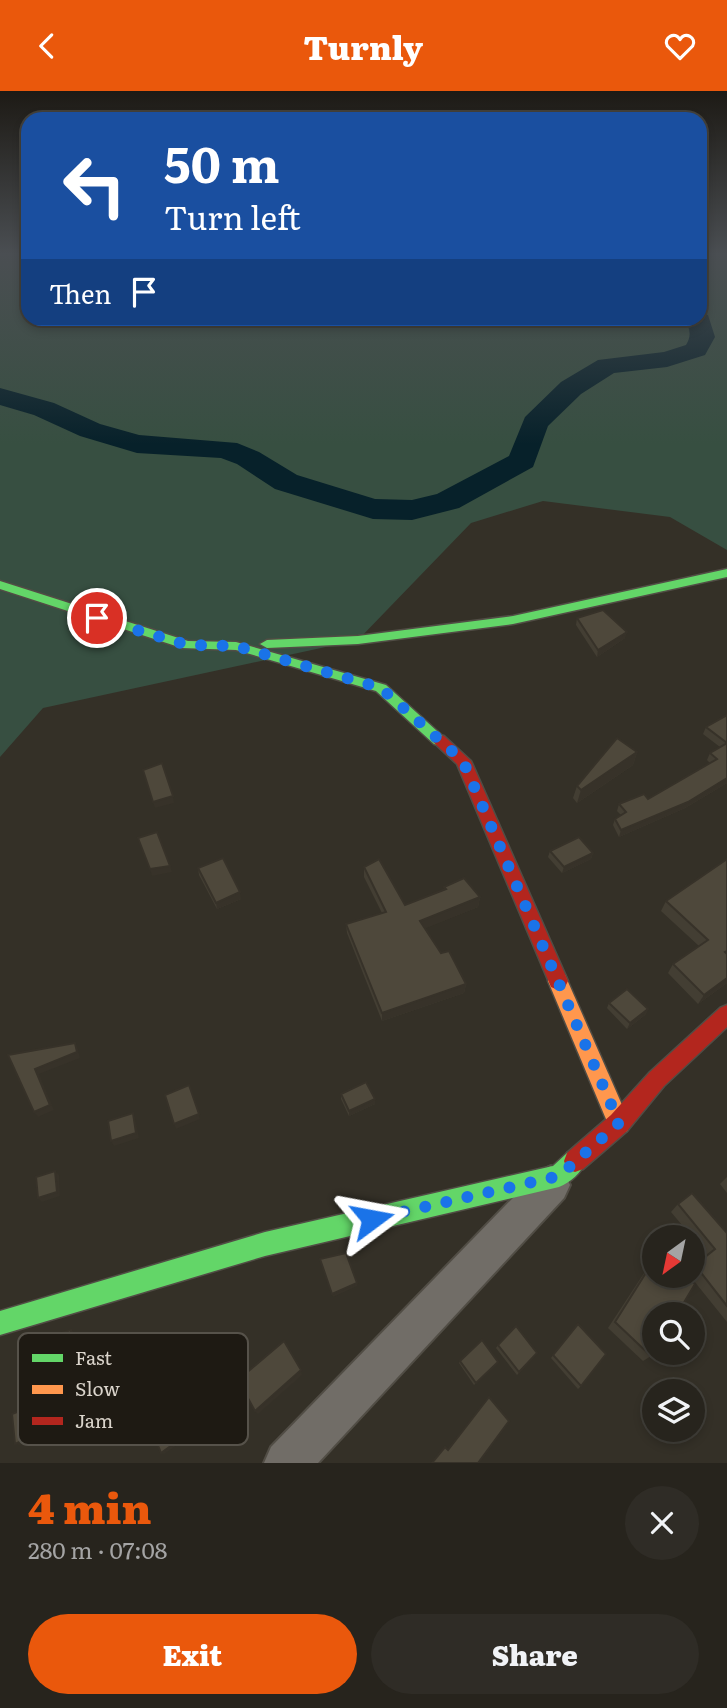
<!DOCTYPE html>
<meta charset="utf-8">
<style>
body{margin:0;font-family:Literata,serif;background:#2f2c26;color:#f1f3f6;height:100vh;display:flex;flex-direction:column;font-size:26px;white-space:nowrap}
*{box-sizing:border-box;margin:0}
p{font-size:23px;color:#a4a4a4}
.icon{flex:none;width:38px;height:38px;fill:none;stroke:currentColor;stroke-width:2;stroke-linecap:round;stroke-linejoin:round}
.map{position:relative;height:1372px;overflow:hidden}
.details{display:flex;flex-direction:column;background:#27241d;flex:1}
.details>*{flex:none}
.guide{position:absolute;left:21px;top:21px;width:686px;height:214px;border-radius:21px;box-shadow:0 4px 10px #0003,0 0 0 2px #43413b;background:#1a4fa0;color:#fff;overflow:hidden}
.needle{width:46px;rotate:213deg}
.tools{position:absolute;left:642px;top:1134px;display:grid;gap:14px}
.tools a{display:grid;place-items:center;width:63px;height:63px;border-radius:50%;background:#27241d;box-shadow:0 4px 10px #0003,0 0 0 2px #43413b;font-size:35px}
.pin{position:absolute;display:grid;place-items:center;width:60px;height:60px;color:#fff;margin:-30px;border:4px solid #fff;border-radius:50%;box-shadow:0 2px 7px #0007}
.me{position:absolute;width:77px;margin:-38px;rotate:77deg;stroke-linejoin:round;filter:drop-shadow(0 0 5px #0008)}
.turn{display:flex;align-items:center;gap:24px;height:147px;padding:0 28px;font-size:32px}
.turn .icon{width:91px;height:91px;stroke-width:2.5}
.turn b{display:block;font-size:49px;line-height:60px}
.then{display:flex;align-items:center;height:66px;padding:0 28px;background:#0003;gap:14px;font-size:26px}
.round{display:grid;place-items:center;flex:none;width:74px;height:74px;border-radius:37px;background:#2f2c26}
.overview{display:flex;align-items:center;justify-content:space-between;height:119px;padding:0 28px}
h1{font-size:42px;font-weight:800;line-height:52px;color:#ea580c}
.button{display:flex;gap:14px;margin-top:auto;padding:14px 28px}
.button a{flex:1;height:80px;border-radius:42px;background:#ea580c;color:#fff;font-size:28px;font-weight:800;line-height:80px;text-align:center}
.button a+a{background:#2f2c26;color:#f1f3f6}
header{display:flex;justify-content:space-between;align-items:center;height:91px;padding:0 28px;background:#ea580c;color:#fff;font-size:32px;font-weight:800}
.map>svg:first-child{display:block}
.green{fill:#374f41}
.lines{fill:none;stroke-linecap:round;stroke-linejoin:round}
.river{fill:#07212a;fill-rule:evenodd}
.street-casing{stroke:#514d45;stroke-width:4}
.fast-casing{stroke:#514d45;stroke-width:3}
.slow-casing{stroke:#514d45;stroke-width:3}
.jam-casing{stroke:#514d45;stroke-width:3}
.street{fill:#716d67;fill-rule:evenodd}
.fast{fill:#63d668;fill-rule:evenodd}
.slow{fill:#ff974d;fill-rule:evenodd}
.jam{fill:#b3261e;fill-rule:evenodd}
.wall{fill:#433e33}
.shaded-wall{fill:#373229}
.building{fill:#4e483b;stroke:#373229;stroke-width:2}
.route{stroke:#1a73e8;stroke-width:12;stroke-dasharray:0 21.6}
.key{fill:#1e1a13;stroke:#56524a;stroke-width:2}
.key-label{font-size:19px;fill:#dad4cb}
</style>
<header><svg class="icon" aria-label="back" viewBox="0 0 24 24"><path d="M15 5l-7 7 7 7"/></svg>Turnly<svg class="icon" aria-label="heart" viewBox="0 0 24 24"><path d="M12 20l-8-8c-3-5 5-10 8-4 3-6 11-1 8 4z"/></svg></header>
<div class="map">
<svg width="727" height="1372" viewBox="0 0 727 1372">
<rect width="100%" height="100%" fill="#343027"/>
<!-- green -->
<path class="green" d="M 0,161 L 28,161 L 28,228 L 700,228 L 700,161 L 727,161 L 727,459 L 670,426 L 543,410 L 471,432 L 358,549 L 43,617 L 0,666 Z"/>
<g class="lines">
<!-- river -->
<path class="river" d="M 700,222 L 708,224 L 715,246 L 705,264 L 667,276 L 614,282 L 581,303 L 548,335 L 533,376 L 459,417 L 412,429 L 373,428 L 275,398 L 237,373 L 221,367 L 137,362 L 80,345 L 34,324 L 0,314 L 0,297 L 54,312 L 100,333 L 139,344 L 237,352 L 259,361 L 297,384 L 375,408 L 412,409 L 437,403 L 509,365 L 525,326 L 561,291 L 598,269 L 664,261 L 686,254 C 692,244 690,237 684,228 L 700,228 Z"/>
<defs>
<path id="street" d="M 551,1075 L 564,1081 L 570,1094 L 564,1107 L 318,1372 L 264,1372 L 271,1356 L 538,1081 Z"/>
<g id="fast">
<path d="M 727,478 L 727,486 L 513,533 L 358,553 L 267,557 L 260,553 L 267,549 L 358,545 L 513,525 Z"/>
<path d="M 0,490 L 188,550 L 236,551 L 386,594 L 447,649 L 439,654 L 434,653 L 376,600 L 236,559 L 182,557 L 0,498 Z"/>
<path d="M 575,1059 L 583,1062 L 586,1070 C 581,1082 571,1091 559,1096 L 265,1165 L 0,1244 L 0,1220 L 265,1141 L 553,1075 L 567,1062 Z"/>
</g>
<path id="slow" d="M 558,881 L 565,884 L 630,1032 L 627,1040 L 619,1043 L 611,1040 L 548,890 L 551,884 Z"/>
<g id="jam">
<path d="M 439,644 L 444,645 L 471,670 L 568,890 L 565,896 L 558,899 L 551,896 L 457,673 L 431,649 Z"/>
<path d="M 727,914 L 727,936 L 664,995 L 627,1040 L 583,1078 L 575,1081 L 567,1078 L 564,1070 L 567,1062 L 611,1024 L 650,981 L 720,917 Z"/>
</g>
</defs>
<!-- street casing -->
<use href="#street" class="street-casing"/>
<!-- fast casing -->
<use href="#fast" class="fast-casing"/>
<!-- slow casing -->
<use href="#slow" class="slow-casing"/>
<!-- jam casing -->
<use href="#jam" class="jam-casing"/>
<!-- street -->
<use href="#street" class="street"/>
<!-- fast -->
<use href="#fast" class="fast"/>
<!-- slow -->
<use href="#slow" class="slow"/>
<!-- jam -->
<use href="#jam" class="jam"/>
</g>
<!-- wall -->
<g class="wall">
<path d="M 577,527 L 625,547 L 597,566 L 576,534 Z"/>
<path d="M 727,624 L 727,692 L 685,717 L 619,746 L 613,734 L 615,728 L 621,724 L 617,720 L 619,713 L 648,708 L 710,672 L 707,669 L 710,662 L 720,656 L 703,643 L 706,636 Z"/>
<path d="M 637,661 L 633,674 L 577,712 L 573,707 L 577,695 Z"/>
<path d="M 550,760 L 593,762 L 591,768 L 562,782 L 548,766 Z"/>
<path d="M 727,768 L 727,892 L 698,913 L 668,882 L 673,873 L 699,855 L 661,820 L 666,810 Z"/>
<path d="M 364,776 L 405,814 L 444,799 L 444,796 L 480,806 L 478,816 L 425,837 L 441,862 L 466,893 L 464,902 L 382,930 L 347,842 L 346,833 L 382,822 L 364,786 Z"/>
<path d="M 198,777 L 241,808 L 217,818 L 199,784 Z"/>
<path d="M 609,912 L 648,918 L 645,924 L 627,938 L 607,917 Z"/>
<path d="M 341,1003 L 375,1008 L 375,1013 L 349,1025 L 341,1008 Z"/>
<path d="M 727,1086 L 727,1102 L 720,1093 Z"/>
<path d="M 678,1113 L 727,1142 L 727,1231 L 690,1185 L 693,1185 L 693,1176 L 707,1165 L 693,1146 L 692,1146 L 671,1121 Z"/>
<path d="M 654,1167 L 651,1265 L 643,1270 L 608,1237 Z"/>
<path d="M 578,1233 L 581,1295 L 578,1298 L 551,1267 Z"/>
<path d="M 498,1254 L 537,1262 L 517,1284 L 496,1257 Z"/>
<path d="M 460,1270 L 498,1271 L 474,1294 L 459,1272 Z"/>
</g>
<!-- shaded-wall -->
<g class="shaded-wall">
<path d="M 627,541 L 625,547 L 597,566 L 598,559 Z"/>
<path d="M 637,661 L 633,674 L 577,712 L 581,699 Z"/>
<path d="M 727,687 L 727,692 L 685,717 L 619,746 L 621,739 Z"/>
<path d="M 173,705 L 174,712 L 155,717 L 153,711 Z"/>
<path d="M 593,762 L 591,768 L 562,782 L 564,776 Z"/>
<path d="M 170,775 L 172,781 L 152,785 L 150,778 Z"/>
<path d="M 240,801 L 241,808 L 217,818 L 216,812 Z"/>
<path d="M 480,806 L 478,816 L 419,840 L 420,830 Z"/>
<path d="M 727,887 L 727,892 L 698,913 L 704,904 Z"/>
<path d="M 466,893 L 464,902 L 382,930 L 382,922 Z"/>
<path d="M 648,918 L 645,924 L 627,938 L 630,932 Z"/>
<path d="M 75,952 L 78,958 L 80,967 L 39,983 L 54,1019 L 38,1026 L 34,1021 L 35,978 Z"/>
<path d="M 189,994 L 200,1028 L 176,1038 L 174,1033 Z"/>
<path d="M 375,1008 L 375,1013 L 349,1025 L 349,1020 Z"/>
<path d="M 133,1022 L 135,1027 L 139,1047 L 114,1055 L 111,1050 Z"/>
<path d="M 55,1080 L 59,1084 L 60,1105 L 42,1111 L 38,1107 Z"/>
<path d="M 357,1192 L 357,1195 L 333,1206 L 332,1203 Z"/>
<path d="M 71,1239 L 75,1242 L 77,1329 L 20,1354 L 15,1353 L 73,1327 Z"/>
<path d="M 301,1279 L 302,1284 L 258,1323 L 255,1320 Z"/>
<path d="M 96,1296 L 100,1299 L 103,1318 L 85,1328 L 81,1326 Z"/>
<path d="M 188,1310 L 191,1312 L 201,1337 L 164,1363 L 161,1362 Z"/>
</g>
<!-- building -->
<g class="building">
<path d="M 603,519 L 627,541 L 598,559 L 577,527 Z"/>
<path d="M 727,624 L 727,687 L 688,711 L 621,739 L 615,728 L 626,721 L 619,713 L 644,703 L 648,708 L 717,668 L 710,662 L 727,652 L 706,636 Z"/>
<path d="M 617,647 L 637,661 L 581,699 L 577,695 Z"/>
<path d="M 162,672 L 173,705 L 153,711 L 143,679 Z"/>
<path d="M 157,741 L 170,775 L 150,778 L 138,747 Z"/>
<path d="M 579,746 L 593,762 L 564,776 L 550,760 Z"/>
<path d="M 223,767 L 240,801 L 216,812 L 198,777 Z"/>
<path d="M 379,768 L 405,814 L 446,798 L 444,796 L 464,787 L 480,806 L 420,830 L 441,862 L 449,860 L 466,893 L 382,922 L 346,833 L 386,821 L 364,776 Z"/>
<path d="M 727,768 L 727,860 L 725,861 L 727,863 L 727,887 L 704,904 L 673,873 L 708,849 L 666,810 Z"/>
<path d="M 627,898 L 648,918 L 630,932 L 609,912 Z"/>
<path d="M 75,952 L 77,961 L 35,978 L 50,1014 L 34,1021 L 8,964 Z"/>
<path d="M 366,991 L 375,1008 L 349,1020 L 341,1003 Z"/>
<path d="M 189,994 L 199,1023 L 174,1033 L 165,1004 Z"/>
<path d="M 133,1022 L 136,1042 L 111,1050 L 108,1030 Z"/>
<path d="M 55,1080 L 57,1101 L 38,1107 L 36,1086 Z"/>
<path d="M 692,1102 L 727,1142 L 727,1215 L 695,1174 L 715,1158 L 678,1113 Z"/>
<path d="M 346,1162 L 357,1192 L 332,1203 L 320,1168 Z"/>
<path d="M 654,1169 L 654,1185 L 685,1185 L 695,1193 L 677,1223 L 654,1223 L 654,1259 L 651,1265 L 615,1231 Z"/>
<path d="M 578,1233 L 606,1263 L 581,1295 L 553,1264 Z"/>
<path d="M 516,1235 L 537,1262 L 519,1281 L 498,1254 Z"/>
<path d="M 71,1239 L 73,1327 L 15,1353 L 12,1323 L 42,1311 L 42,1248 Z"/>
<path d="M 482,1249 L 498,1271 L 476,1292 L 460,1270 Z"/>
<path d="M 284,1250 L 301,1279 L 255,1320 L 238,1289 Z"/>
<path d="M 489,1306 L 509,1330 L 478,1372 L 432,1372 L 445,1356 L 448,1359 Z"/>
<path d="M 188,1310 L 198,1335 L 161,1362 L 151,1336 Z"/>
</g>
<!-- sky -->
<linearGradient id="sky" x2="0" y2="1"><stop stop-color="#1d1a15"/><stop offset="0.46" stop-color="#4a4e52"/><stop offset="1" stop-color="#4a4e52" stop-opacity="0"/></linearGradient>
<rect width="727" height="353" fill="url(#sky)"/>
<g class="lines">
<!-- route -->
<path class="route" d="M 97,527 L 187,554 L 236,555 L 381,597 L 463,670 L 619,1032 L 559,1085 L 372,1128"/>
</g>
<!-- legend -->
<rect x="18" y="1242" width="230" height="112" rx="10" class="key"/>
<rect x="32" y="1263" width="31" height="8" fill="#63d668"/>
<rect x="32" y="1294" width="31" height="9" fill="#ff974d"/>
<rect x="32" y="1326" width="31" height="8" fill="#b3261e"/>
<g class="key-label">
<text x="75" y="1274">Fast</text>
<text x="75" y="1305">Slow</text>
<text x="75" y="1337">Jam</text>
</g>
</svg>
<div class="tools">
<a><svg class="needle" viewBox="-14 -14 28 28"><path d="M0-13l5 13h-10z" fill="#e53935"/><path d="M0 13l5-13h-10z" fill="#a4a4a4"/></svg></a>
<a><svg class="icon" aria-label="search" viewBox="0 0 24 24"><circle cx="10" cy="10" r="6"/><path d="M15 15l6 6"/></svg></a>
<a><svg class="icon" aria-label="layers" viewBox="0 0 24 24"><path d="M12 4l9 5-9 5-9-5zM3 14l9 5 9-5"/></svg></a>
</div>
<div class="pin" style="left:97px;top:527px;background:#d93025"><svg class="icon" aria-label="arrive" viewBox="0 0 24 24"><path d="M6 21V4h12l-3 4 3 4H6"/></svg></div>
<svg class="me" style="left:372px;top:1128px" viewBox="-20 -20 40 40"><path d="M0-17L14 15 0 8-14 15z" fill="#1a73e8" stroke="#fff" stroke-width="4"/></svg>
<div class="guide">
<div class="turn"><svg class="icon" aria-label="left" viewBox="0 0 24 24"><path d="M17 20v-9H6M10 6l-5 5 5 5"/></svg><div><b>50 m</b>Turn left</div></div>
<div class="then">Then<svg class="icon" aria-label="arrive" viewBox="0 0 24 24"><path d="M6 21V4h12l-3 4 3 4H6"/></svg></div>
</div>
</div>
<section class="details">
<div class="overview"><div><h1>4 min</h1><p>280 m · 07:08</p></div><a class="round"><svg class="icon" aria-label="close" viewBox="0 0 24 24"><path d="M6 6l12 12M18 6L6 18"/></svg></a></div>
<div class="button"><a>Exit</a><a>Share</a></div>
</section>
